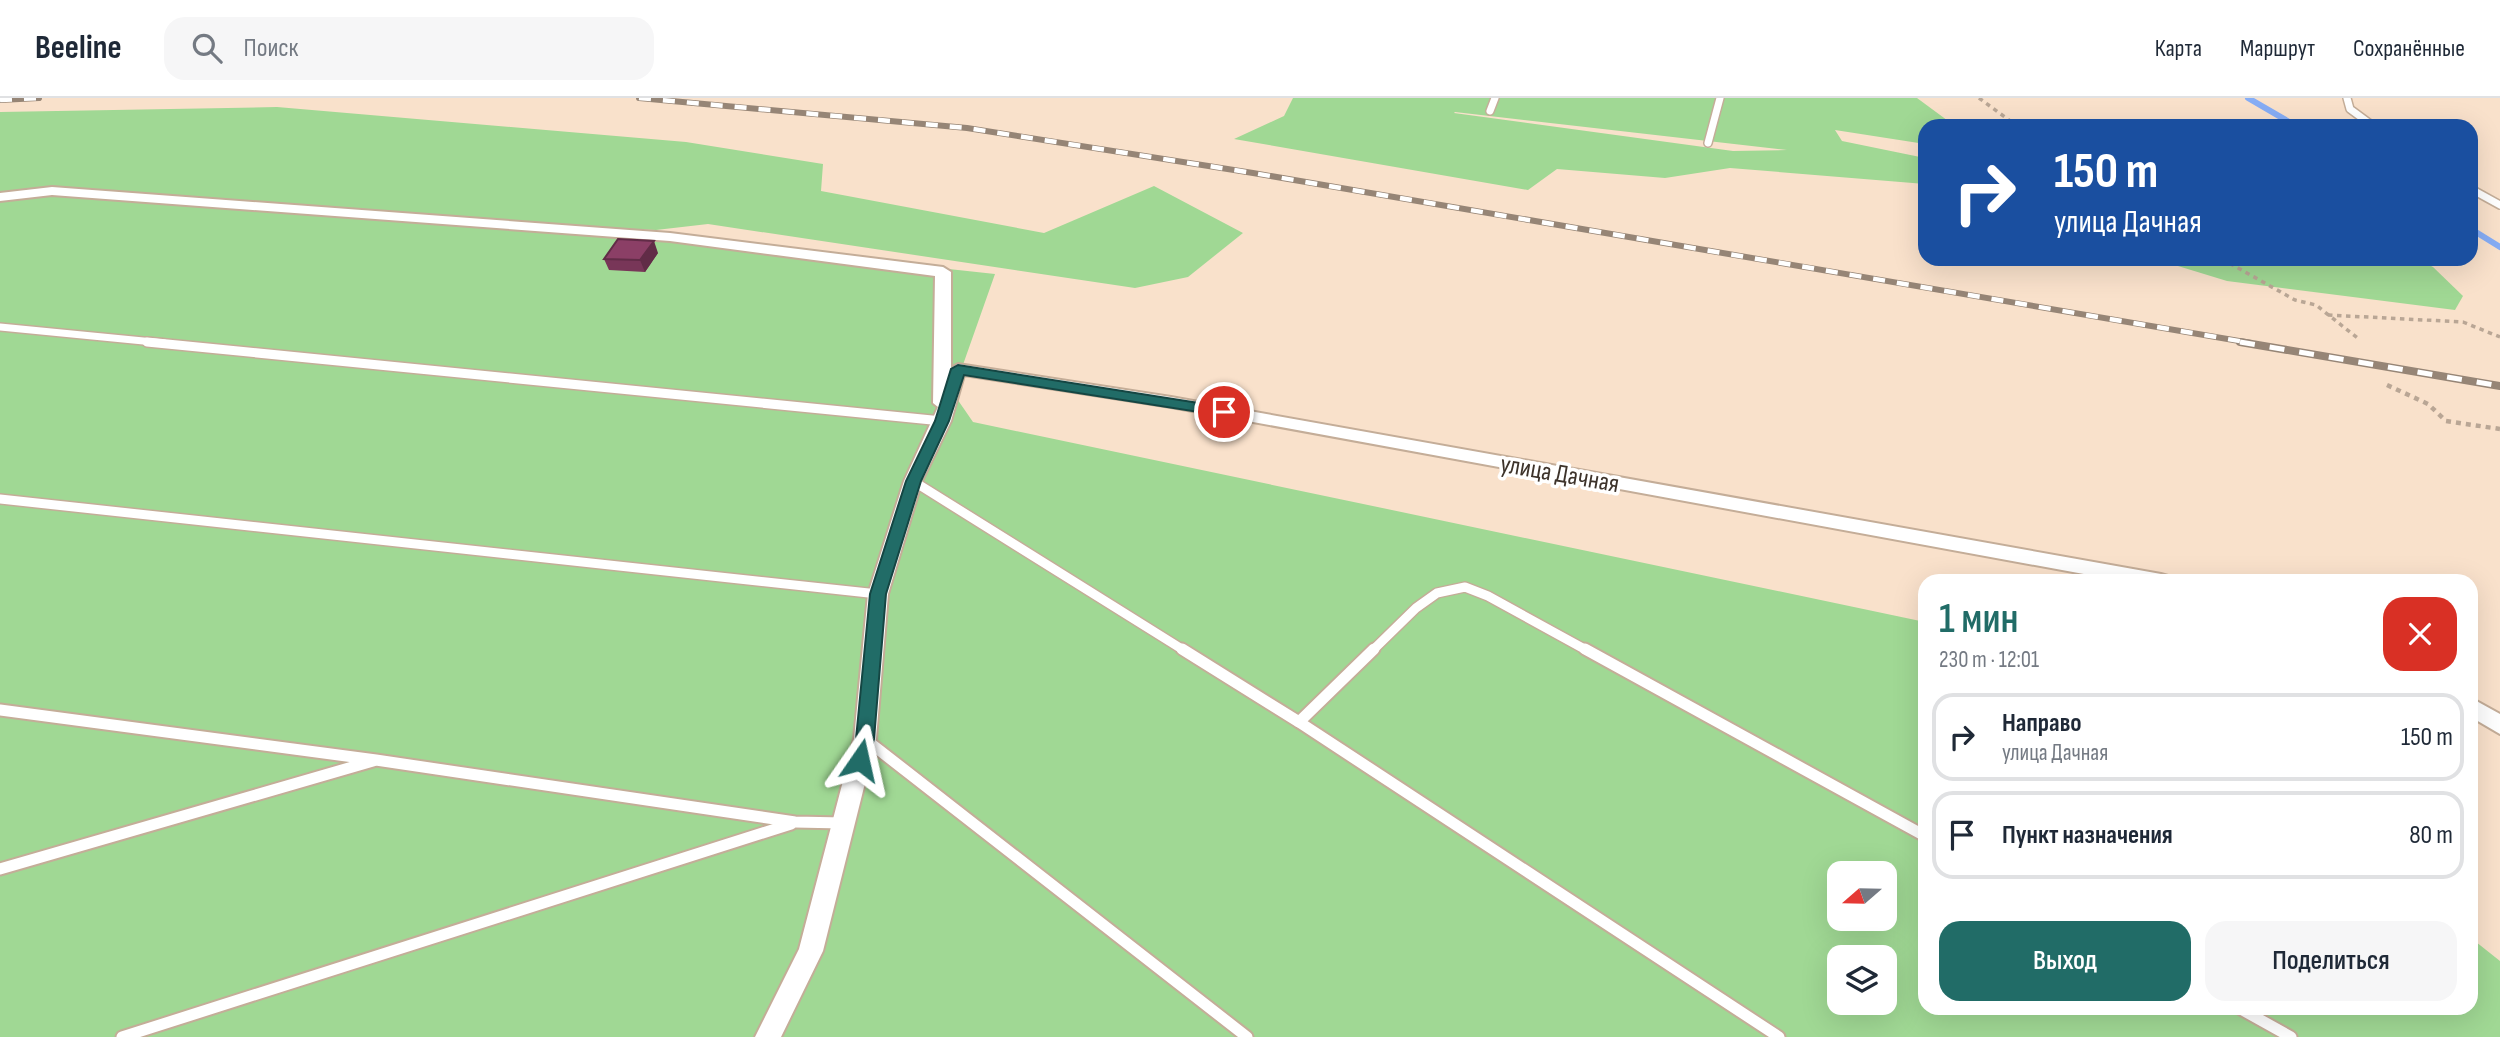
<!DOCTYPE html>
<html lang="ru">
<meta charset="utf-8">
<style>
body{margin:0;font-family:"Sofia Sans Condensed",sans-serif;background:#f6f6f7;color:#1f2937;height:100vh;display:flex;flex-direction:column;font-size:26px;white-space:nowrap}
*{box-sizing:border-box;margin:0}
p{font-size:23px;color:#747a83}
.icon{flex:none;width:38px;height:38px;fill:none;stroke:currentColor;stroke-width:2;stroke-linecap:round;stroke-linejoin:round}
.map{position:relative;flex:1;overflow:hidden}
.sheet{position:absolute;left:1918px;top:476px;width:560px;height:441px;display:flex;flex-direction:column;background:#fff;border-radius:21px;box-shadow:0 7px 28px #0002}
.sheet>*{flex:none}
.hud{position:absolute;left:1918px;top:21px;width:560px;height:147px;border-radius:21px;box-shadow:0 7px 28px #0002;background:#1a4fa0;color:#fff;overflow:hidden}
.needle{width:46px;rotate:250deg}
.tools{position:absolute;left:1827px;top:763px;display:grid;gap:14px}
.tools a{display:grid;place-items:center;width:70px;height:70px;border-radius:14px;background:#fff;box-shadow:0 7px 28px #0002;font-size:35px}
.pin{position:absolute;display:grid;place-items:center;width:60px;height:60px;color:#fff;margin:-30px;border:4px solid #fff;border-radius:50%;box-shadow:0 2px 7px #0007}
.me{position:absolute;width:77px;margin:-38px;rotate:11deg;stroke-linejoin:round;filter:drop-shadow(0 0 5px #0008)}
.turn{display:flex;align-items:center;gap:24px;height:147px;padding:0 21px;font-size:32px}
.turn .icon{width:91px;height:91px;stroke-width:2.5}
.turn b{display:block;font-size:49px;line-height:60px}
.round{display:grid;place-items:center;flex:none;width:74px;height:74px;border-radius:21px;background:#f6f6f7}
.head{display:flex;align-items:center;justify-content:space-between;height:119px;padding:0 21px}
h1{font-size:42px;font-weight:600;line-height:52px;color:#216c67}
.primary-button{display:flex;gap:14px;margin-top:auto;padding:14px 21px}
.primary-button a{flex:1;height:80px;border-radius:21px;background:#216c67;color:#fff;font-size:28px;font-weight:600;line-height:80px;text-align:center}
.primary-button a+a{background:#f6f6f7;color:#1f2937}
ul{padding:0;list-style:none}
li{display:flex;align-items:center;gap:21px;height:88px;margin:0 14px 10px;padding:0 7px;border:4px solid #e0e1e3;border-radius:21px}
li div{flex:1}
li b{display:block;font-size:26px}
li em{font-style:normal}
header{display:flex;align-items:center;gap:42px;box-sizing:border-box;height:98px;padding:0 35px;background:#fff;border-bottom:2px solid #e0e1e3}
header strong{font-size:33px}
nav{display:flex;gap:38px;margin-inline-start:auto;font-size:24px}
.search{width:490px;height:63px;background:#f6f6f7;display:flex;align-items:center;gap:18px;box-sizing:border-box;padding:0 24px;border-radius:21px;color:#747a83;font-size:26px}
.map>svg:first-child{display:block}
.green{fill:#a0d894;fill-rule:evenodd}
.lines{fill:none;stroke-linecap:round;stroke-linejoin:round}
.stream{stroke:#86adf5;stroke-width:6}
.service-far2-casing{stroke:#c4ad98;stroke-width:10}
.service-far1-casing{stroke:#c4ad98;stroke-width:12}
.service-casing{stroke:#c4ad98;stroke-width:15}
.minor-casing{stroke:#c4ad98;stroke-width:4}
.path-far1{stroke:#b9a695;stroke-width:3.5;stroke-dasharray:4.5 4.5;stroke-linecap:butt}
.path{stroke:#b9a695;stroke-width:4.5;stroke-dasharray:5 5;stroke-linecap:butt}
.service-far2{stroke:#fff;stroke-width:7}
.service-far1{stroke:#fff;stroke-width:9}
.service{stroke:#fff;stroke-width:11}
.minor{fill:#fff;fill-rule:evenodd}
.rail-far1-casing{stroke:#968576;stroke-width:6}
.rail-casing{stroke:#968576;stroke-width:8}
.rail-far1{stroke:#fff;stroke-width:4.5;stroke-dasharray:12;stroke-linecap:butt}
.rail{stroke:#fff;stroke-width:5;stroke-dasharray:15;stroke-linecap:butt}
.wall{fill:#783658}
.shaded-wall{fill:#612c47}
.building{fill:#8b3f66;stroke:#612c47;stroke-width:2}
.route{fill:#216c67;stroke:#154643;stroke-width:2}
.labels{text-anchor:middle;stroke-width:7;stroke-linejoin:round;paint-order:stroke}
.street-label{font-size:26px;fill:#3d332b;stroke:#fff}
</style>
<header>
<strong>Beeline</strong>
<div class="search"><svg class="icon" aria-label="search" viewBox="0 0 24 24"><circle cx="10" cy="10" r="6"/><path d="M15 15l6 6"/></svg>Поиск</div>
<nav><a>Карта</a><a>Маршрут</a><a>Сохранённые</a></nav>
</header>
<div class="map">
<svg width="2500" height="939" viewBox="0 0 2500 939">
<rect width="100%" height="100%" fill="#f9e1cb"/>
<!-- green -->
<g class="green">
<path d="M 1293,0 L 1917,0 L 1955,28 L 1925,28 L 1925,46 L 1835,32 L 1842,43 L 1925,60 L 1925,86 L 1730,70 L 1665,80 L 1557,71 L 1528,92 L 1234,41 L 1284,18 ZM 1454,15 L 1455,14 L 1787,52 L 1733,53 Z"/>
<path d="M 277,9 L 686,44 L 823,66 L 821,93 L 1044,135 L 1154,88 L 1243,135 L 1188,179 L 1135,190 L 708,126 L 656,132 L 550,128 L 995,176 L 953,295 L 973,324 L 1925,524 L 1925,910 L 2471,910 L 2471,840 L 2500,863 L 2500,939 L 0,939 L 0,14 ZM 1839,775 L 1885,775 L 1885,821 L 1839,821 ZM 1839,859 L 1885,859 L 1885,905 L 1839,905 Z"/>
<path d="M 2155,161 L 2418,161 L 2433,169 L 2463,198 L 2455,212 L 2227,183 Z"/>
</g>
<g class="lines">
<!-- stream -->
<g class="stream">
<path d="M 2248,0 L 2296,28"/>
<path d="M 2471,131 L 2500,149"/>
</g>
<defs>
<g id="service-far2">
<path d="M 2347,0 L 2350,11 L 2373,28"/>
<path d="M 1490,13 L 1495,0"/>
<path d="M 1708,45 L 1720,0"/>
<path d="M 2471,91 L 2500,107"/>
<path d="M 0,229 L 164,245"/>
</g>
<g id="service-far1">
<path d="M 147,244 L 942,323"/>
<path d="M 913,383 L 1185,553"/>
<path d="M 0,401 L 878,496"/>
<path d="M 1372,553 L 1416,510 L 1437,495 L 1465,489 L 1488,498 L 1588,553"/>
</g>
<g id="service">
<path d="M 1182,551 L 1299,624 L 1779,939"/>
<path d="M 1585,551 L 1925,738"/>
<path d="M 0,612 L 376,662 L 795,724 L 843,725"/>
<path d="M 1299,624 L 1374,551"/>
<path d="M 865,641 L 1247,939"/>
<path d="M 0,771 L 373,663"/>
<path d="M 2239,910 L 2291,939"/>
<path d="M 122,939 L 791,726"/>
</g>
<g id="minor">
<path d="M 52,89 L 670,135 L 943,169 L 951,174 L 951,270 L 958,266 L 1171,299 L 2161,476 L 2168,478 L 2171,483 L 2122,483 L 1171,309 L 964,277 L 951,323 L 922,383 L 888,496 L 876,641 L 823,853 L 781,939 L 755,939 L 799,851 L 854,641 L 868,496 L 904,383 L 938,309 L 933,305 L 935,178 L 670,143 L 52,97 L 0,103 L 0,95 Z"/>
<path d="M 2471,600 L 2500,616 L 2500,636 L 2471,619 Z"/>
</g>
</defs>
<!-- service-far2 casing -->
<use href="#service-far2" class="service-far2-casing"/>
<!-- service-far1 casing -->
<use href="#service-far1" class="service-far1-casing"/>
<!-- service casing -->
<use href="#service" class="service-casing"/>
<!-- minor casing -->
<use href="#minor" class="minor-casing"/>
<!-- path-far1 -->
<g class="path-far1">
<path d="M 1979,0 L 2017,28"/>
<path d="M 2222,161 L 2295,202 L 2316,207 L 2360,242"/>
<path d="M 2328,217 L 2463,224 L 2500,239"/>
</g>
<!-- path -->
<path class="path" d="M 2387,287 L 2428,306 L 2446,323 L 2500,331"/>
<!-- service-far2 -->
<use href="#service-far2" class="service-far2"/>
<!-- service-far1 -->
<use href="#service-far1" class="service-far1"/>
<!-- service -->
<use href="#service" class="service"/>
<!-- minor -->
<use href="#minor" class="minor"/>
<defs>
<g id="rail-far1">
<path d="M 639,0 L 967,30 L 1253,75 L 2251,245"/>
<path d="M 0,2 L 39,0"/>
</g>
<path id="rail" d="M 2240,244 L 2500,288"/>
</defs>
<!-- rail-far1 casing -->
<use href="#rail-far1" class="rail-far1-casing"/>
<!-- rail casing -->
<use href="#rail" class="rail-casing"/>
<!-- rail-far1 -->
<use href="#rail-far1" class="rail-far1"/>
<!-- rail -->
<use href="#rail" class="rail"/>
</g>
<!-- wall -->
<path class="wall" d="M 658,155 L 645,174 L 609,172 L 604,161 Z"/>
<!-- shaded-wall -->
<path class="shaded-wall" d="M 654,143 L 658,155 L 645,174 L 640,162 Z"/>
<!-- building -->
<path class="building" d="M 618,141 L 654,143 L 640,162 L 604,161 Z"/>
<!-- route -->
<path class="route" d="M 958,267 L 1224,309 L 1231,314 L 1224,318 L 964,277 L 949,323 L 921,383 L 886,496 L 874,641 L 866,667 L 860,669 L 853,667 L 851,662 L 856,641 L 870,496 L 906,383 L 935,323 L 951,271 Z"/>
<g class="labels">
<!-- street labels -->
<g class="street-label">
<text transform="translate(1560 375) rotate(10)" y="9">улица Дачная</text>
</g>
</g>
</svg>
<div class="tools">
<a><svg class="needle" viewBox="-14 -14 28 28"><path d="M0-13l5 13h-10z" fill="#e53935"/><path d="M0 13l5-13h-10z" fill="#747a83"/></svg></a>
<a><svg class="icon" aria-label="layers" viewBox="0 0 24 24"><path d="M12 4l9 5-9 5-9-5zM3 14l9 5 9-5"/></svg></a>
</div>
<div class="pin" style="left:1224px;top:314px;background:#d93025"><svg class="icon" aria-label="arrive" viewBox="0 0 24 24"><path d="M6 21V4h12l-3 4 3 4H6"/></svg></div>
<svg class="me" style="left:860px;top:662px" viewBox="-20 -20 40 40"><path d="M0-17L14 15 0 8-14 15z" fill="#216c67" stroke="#fff" stroke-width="4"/></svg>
<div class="hud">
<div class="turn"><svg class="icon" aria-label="right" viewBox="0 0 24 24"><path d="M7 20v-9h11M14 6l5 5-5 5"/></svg><div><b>150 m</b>улица Дачная</div></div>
</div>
<section class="sheet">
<div class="head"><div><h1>1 мин</h1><p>230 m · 12:01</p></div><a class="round" style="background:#d93025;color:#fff"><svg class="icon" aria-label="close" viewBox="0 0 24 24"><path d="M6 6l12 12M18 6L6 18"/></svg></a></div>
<ul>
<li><svg class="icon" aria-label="right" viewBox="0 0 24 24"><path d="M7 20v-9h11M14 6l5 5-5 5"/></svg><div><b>Направо</b><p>улица Дачная</p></div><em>150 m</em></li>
<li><svg class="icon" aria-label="arrive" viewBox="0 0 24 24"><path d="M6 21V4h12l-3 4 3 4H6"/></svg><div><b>Пункт назначения</b></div><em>80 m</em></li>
</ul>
<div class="primary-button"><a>Выход</a><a>Поделиться</a></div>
</section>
</div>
